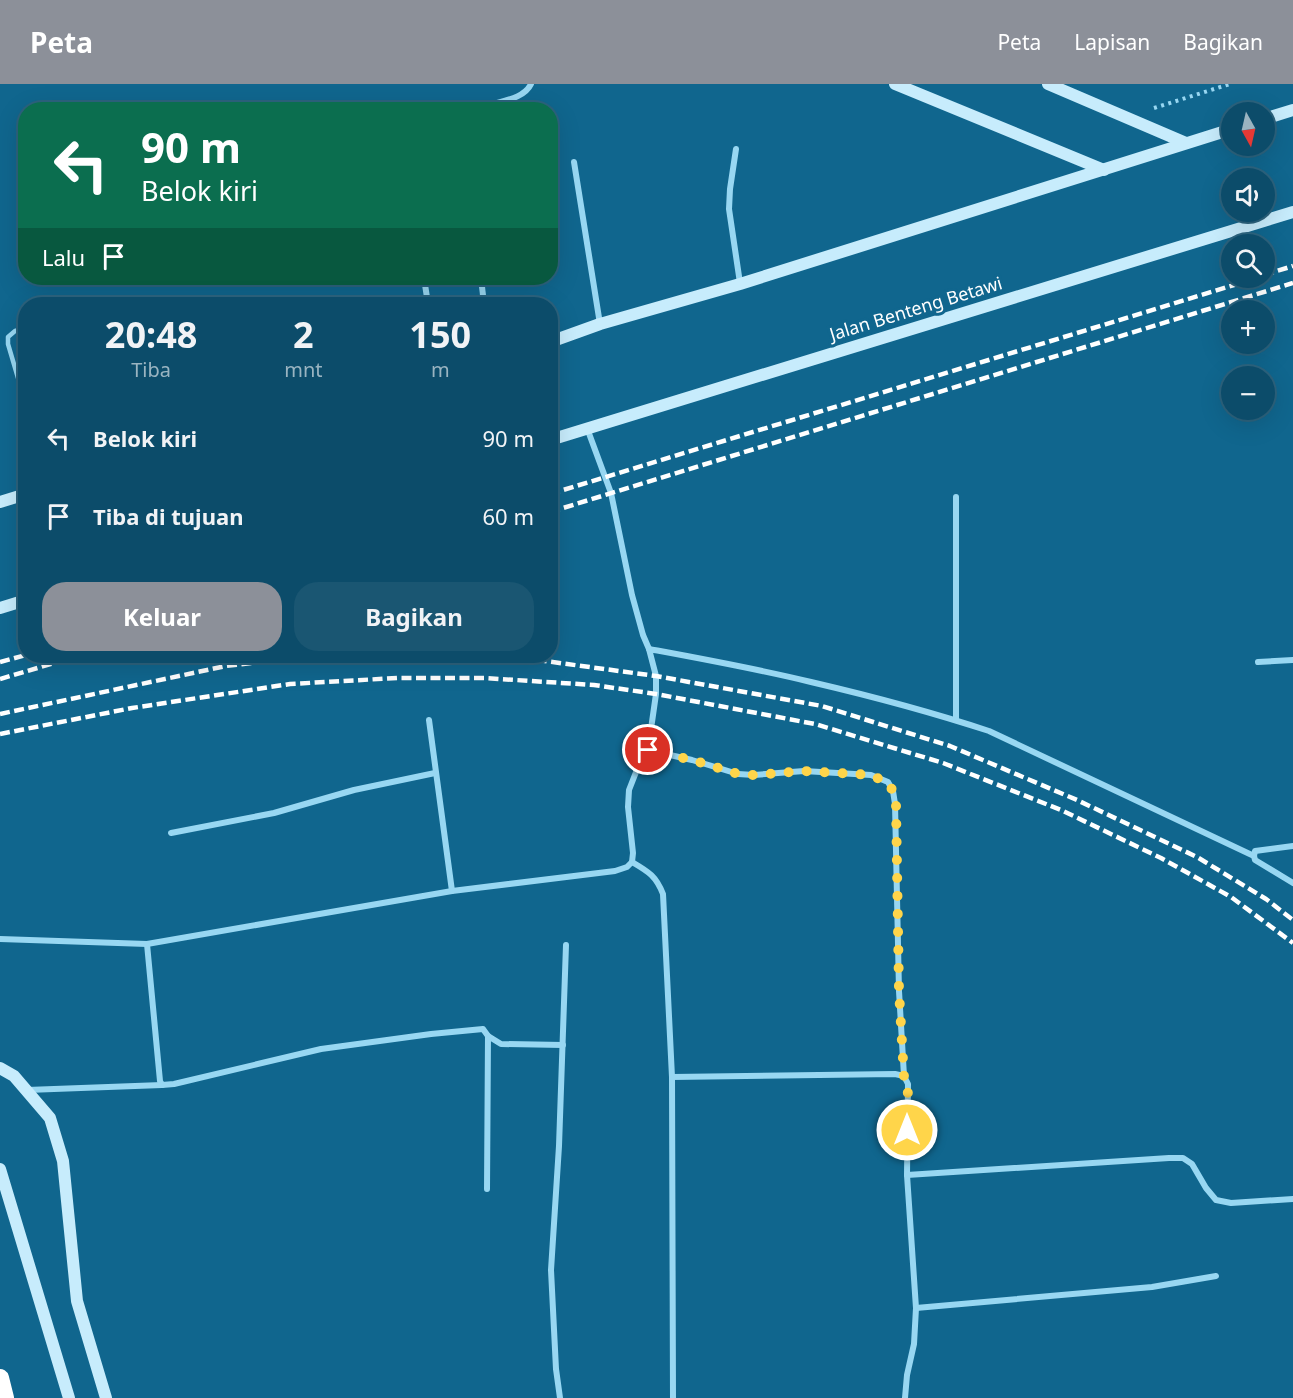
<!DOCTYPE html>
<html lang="id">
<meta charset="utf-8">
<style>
body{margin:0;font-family:"Noto Sans",sans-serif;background:#1a5672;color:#f1f3f6;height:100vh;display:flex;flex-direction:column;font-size:22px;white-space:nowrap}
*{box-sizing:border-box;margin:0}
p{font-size:20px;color:#9ab4c1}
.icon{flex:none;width:33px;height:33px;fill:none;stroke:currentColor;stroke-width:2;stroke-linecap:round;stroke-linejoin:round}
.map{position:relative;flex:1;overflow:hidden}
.sheet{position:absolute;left:18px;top:213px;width:540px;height:366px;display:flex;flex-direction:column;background:#0c4c6a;border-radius:24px;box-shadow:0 6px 24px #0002,0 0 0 2px #2c637e}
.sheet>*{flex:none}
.guide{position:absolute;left:18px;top:18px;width:540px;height:183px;border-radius:24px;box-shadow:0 6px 24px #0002,0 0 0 2px #2c637e;background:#0b6e4f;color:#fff;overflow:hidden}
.needle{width:39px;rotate:172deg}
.buttons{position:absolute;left:1221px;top:18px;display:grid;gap:12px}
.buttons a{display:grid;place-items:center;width:54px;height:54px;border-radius:50%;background:#0c4c6a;box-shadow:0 6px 24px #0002,0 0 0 2px #2c637e;font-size:30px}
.pin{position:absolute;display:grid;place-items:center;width:51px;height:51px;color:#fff;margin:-26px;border:3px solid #fff;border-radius:50%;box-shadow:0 2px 6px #0007}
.me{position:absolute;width:66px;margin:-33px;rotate:0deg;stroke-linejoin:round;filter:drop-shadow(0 0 4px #0008)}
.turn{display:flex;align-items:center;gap:21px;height:126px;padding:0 24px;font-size:27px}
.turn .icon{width:78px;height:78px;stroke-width:2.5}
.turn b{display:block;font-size:42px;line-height:51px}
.then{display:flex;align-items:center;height:57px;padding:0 24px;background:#0003;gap:12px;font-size:22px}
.eta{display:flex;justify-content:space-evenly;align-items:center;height:102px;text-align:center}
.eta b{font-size:36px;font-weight:700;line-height:42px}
.button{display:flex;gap:12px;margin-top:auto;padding:12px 24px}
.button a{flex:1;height:69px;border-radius:24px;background:#8c9099;color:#fff;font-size:24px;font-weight:700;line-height:69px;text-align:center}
.button a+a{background:#1a5672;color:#f1f3f6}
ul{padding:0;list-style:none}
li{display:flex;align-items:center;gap:18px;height:78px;padding:0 24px}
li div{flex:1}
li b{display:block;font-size:22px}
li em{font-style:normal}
header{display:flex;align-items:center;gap:36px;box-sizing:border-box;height:84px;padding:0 30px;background:#8c9099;color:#fff}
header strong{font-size:28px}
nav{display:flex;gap:33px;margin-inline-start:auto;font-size:21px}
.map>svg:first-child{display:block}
.building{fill:#58a2c2;stroke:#bfebfd;stroke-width:1.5}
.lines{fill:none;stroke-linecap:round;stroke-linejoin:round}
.path{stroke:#98d7f2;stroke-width:4;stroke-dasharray:3 4.5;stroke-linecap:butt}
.lane{stroke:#98d7f2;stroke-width:4.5}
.street{stroke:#98d7f2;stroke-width:6}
.secondary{stroke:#c7ecfc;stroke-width:12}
.highway{stroke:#fff;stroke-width:18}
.rail{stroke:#fff;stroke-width:4.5;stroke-dasharray:10 4.5;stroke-linecap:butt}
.route{stroke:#ffd54a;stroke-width:10;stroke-dasharray:0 18}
.labels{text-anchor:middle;stroke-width:6;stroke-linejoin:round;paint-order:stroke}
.street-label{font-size:18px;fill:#fff;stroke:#10668e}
</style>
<header>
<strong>Peta</strong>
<nav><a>Peta</a><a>Lapisan</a><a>Bagikan</a></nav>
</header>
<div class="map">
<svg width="1293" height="1314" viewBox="0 0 1293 1314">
<rect width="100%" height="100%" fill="#10668e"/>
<!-- building -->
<path class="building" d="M 26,272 L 26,302 L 18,274 Z"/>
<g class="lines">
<!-- path -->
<path class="path" d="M 1154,24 L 1230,0"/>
<!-- lane -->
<g class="lane">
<path d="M 111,220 C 126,216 140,209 152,220"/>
<path d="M 26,244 L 15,247 L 8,253 L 8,260 L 26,321"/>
</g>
<!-- street -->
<g class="street">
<path d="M 483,26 L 487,22 C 501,17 524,15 531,0"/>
<path d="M 736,65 L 730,105 L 729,125 L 740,199"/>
<path d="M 574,78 L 600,240"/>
<path d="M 424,194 L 428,220"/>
<path d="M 481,194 L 484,220"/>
<path d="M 956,413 L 956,636"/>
<path d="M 649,565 C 703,575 758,585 811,598 C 871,612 931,628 989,647 L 1254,772 L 1255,776 L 1293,799"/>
<path d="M 1258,578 L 1293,576"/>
<path d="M 429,636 L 452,807"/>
<path d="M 648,666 L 692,676 L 738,690 L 754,691 L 804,687 L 871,691 L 888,698 L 893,707 L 895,720 L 899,907 L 904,992"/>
<path d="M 171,749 L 274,729 L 354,706 L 435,689"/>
<path d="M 1254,772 L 1255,767 L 1293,762"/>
<path d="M 632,778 C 649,788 656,792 663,810 L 672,993 L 673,1314"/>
<path d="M 0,855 L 147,860 L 452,807 L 615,787 L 627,783 L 632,778 L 633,769 L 628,723 L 629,706 L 638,683 L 648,666 L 656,610 L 656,592 L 649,565 L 643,551 L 632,511 L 611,409 L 587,344"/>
<path d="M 147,860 L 160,997 L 162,1001 L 174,1000 L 321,965 L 431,950 L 483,945 L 488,952 L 501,960 L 563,961"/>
<path d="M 672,993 L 895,990 L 904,992 L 908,1000 L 907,1091 L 916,1224 L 914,1260 L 907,1291 L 905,1314"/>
<path d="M 27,1006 L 162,1001"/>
<path d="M 907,1091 L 1169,1074 L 1183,1074 L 1192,1080 L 1206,1104 L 1216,1116 L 1231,1119 L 1293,1115"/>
<path d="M 487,1105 L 488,952"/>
<path d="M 916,1224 L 1152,1203 L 1216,1192"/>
<path d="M 560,1314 L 556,1285 L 551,1186 L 559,1062 L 566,861"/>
</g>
<!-- secondary -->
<g class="secondary">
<path d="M 895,0 L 1104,86"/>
<path d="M 1048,0 L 1186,59"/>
<path d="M 1264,35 L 1293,26"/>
<path d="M 550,258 L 600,240 L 740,200 L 1232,45"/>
<path d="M 550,356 L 1293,128"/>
<path d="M 0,418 L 26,410"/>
<path d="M 0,524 L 26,516"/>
<path d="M 0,984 L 14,992 L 50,1034 L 63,1077 L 77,1217 L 106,1314"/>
<path d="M 0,1085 L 69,1314"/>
</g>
<!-- highway -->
<path class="highway" d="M 0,1294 L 5,1314"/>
<!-- rail -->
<g class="rail">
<path d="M 1264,191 L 1293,182"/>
<path d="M 550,410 L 1257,194"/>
<path d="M 550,428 L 1293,199"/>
<path d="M 508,572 L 656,592 L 822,622 L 950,662 L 1077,716 L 1197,773 L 1266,815 L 1293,836"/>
<path d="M 0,578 L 26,571"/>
<path d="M 0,595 L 78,572"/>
<path d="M 0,630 L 226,582 L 312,572"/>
<path d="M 0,650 L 132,624 L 290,600 L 397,594 L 484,594 L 594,601 L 656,610 L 815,640 L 943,679 L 1061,726 L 1161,774 L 1231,813 L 1293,859"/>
</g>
</g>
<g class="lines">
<!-- route -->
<path class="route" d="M 648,666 L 692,676 L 738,690 L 754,691 L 804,687 L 871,691 L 888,699 L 893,707 L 896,720 L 899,907 L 904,993 L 908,1000 L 907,1046"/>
</g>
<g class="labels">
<!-- street labels -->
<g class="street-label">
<text transform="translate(916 225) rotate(-17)" y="6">Jalan Benteng Betawi</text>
</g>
</g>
</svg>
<div class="buttons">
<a><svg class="needle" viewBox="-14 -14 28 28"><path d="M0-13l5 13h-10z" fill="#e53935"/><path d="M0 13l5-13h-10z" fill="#9ab4c1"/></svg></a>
<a><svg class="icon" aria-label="sound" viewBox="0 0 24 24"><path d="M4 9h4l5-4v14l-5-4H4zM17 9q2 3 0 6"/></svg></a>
<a><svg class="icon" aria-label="search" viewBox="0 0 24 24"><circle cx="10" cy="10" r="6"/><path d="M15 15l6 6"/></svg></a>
<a>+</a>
<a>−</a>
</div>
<div class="pin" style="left:648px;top:666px;background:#d93025"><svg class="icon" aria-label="arrive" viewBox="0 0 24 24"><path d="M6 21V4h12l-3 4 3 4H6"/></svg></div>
<svg class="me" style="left:907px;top:1046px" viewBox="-20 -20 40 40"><circle r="17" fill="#ffd54a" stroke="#fff" stroke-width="3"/><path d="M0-11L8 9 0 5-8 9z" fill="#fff"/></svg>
<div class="guide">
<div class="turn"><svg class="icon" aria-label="left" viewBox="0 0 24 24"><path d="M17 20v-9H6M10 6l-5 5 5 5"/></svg><div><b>90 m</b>Belok kiri</div></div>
<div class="then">Lalu<svg class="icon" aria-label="arrive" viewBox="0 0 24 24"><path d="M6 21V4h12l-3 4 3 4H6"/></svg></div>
</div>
<section class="sheet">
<div class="eta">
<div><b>20:48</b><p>Tiba</p></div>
<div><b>2</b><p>mnt</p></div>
<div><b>150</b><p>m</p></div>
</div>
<ul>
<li><svg class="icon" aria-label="left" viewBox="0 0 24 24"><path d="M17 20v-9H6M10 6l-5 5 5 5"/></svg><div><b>Belok kiri</b></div><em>90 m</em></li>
<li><svg class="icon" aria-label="arrive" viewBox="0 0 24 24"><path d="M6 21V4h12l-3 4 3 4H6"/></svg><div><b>Tiba di tujuan</b></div><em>60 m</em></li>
</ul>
<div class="button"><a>Keluar</a><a>Bagikan</a></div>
</section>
</div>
